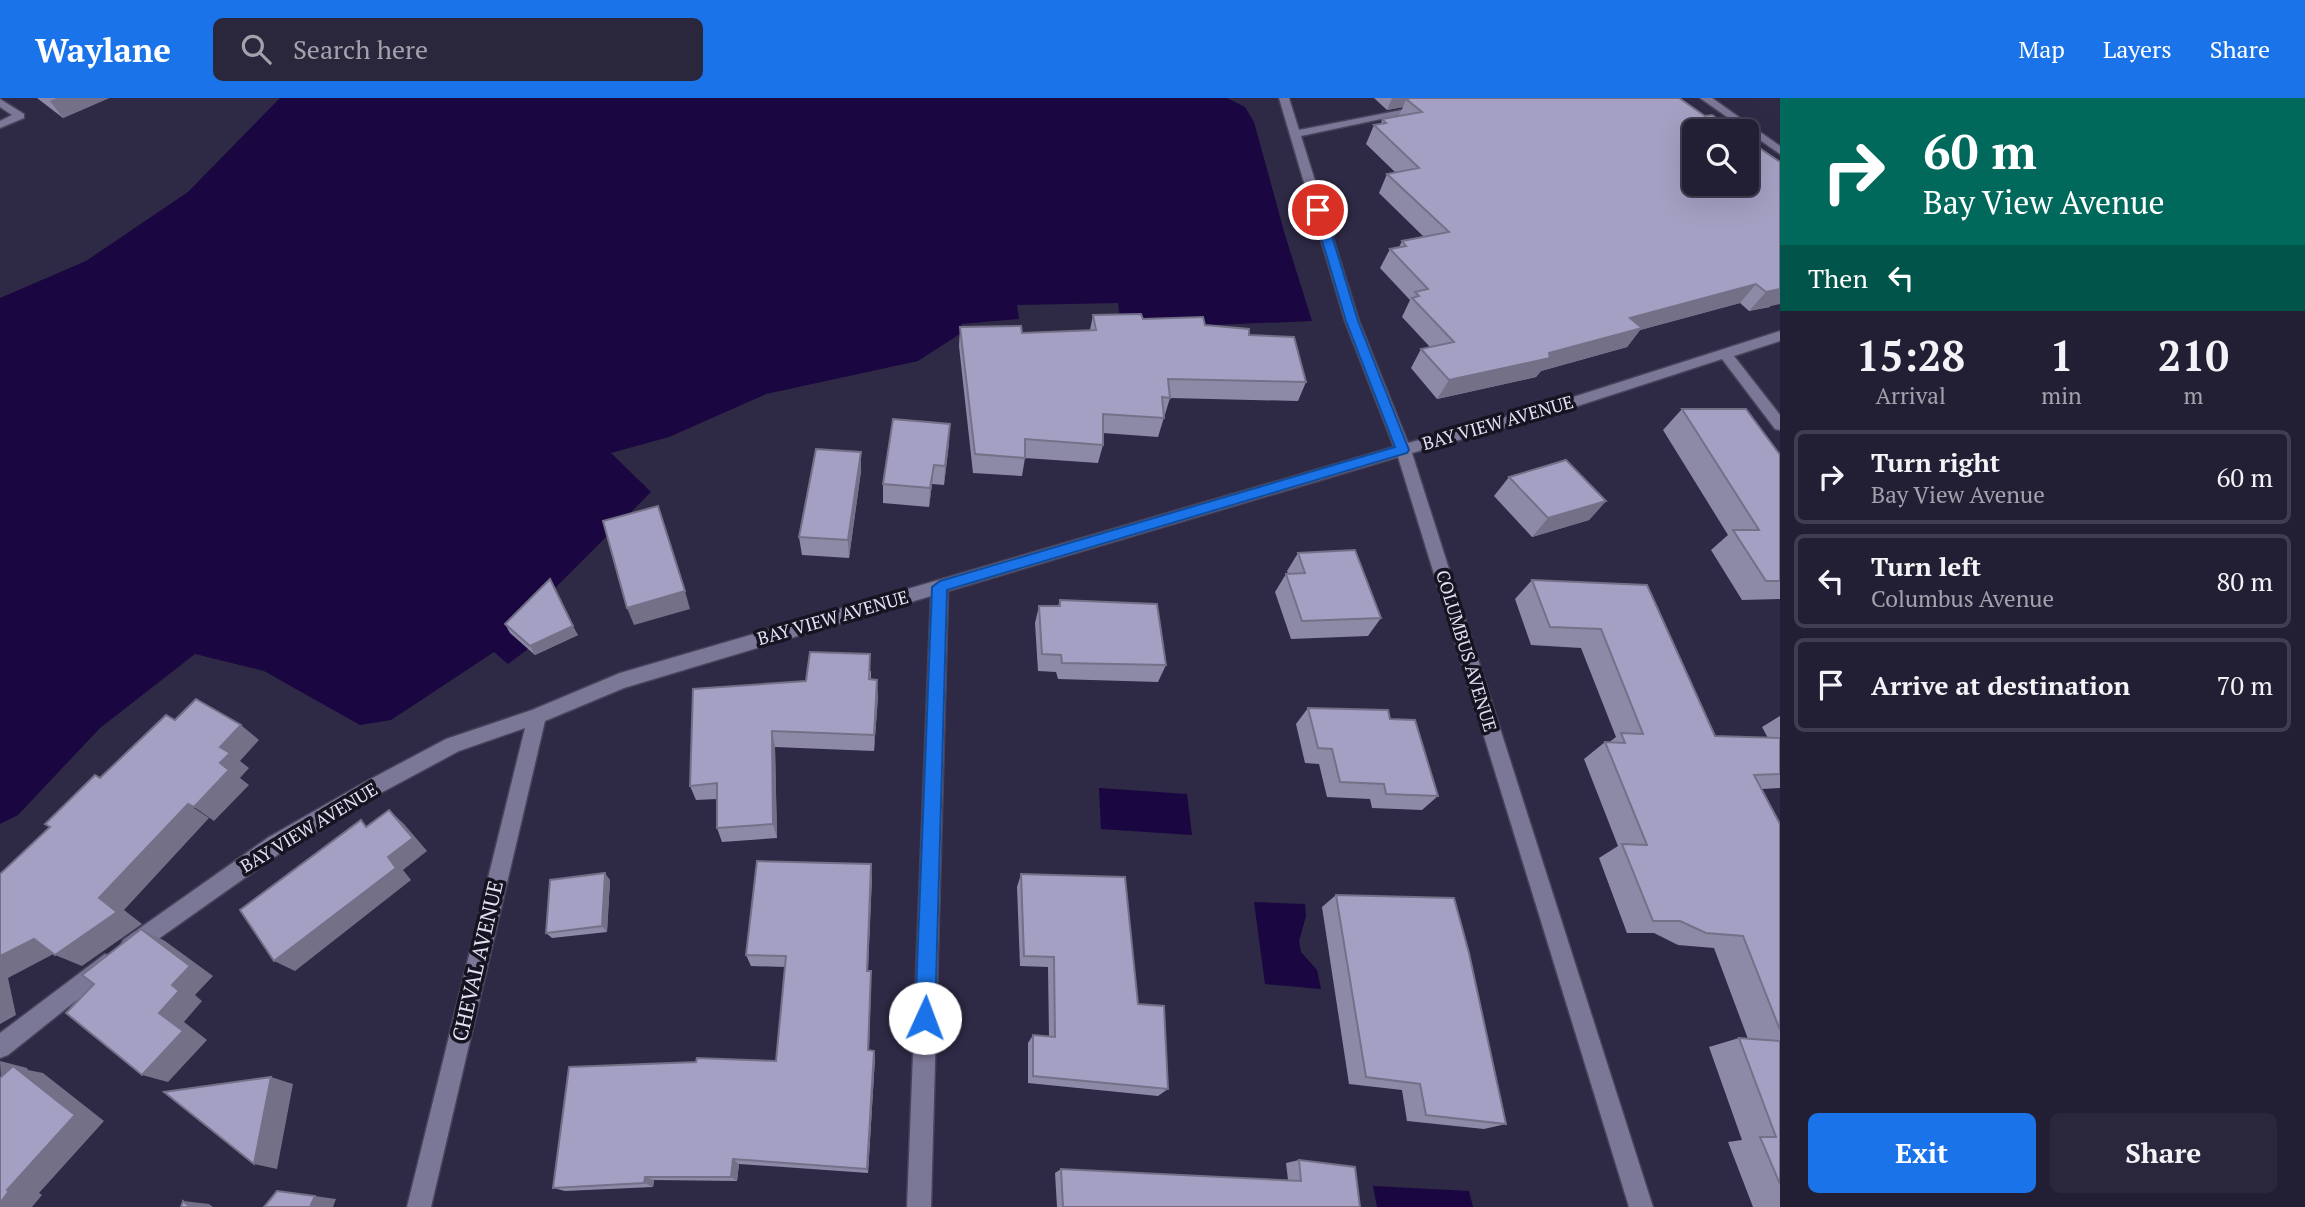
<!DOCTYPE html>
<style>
body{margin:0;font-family:"PT Serif",serif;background:#2a273c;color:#f1f3f6;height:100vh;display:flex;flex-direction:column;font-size:26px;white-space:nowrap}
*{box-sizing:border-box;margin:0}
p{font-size:23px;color:#a2a2ac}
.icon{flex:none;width:38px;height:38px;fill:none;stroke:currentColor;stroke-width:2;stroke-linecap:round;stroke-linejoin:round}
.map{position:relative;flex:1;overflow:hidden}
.details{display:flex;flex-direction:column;background:#221f34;width:525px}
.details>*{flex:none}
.banner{background:#00695c;color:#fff;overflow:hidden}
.tools{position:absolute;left:1682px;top:21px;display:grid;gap:14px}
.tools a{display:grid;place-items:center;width:77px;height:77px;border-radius:10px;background:#221f34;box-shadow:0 7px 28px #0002,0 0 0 2px #3f3d4f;font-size:35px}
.pin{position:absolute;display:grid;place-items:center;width:60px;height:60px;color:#fff;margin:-30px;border:4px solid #fff;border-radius:50%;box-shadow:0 2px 7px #0007}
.me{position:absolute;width:77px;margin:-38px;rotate:2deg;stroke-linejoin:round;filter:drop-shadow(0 0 5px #0008)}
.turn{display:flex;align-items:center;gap:24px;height:147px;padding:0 28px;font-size:32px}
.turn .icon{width:91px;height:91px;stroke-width:2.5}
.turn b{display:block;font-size:49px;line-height:60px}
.then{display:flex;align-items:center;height:66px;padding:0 28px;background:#0003;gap:14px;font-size:26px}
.eta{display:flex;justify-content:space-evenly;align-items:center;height:119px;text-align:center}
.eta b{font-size:42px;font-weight:800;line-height:49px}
.cta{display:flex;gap:14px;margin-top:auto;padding:14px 28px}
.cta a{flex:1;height:80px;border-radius:10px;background:#1a73e8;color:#fff;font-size:28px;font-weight:800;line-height:80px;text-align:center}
.cta a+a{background:#2a273c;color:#f1f3f6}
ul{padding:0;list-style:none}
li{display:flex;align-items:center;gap:21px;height:94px;margin:0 14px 10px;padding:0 14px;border:4px solid #3f3d4f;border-radius:10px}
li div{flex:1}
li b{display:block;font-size:26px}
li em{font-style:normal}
header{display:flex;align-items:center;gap:42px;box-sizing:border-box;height:98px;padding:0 35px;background:#1a73e8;color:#fff}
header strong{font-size:33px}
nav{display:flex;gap:38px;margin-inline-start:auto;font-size:24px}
.search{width:490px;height:63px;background:#2a273c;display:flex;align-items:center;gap:18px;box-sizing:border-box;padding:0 24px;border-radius:10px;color:#a2a2ac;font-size:26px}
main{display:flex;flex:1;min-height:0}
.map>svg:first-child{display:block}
.water{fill:#1a0640}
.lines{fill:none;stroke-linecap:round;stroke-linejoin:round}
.minor-casing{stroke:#47435b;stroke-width:3}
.minor{fill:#7b7797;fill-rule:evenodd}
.wall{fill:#8d8aa8}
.shaded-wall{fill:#737088}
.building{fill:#a4a0c3;stroke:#737088;stroke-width:2}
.route{fill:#1a73e8;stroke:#114b97;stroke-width:2}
.labels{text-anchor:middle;stroke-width:7;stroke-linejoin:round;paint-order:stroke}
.street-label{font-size:18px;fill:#e3e1f4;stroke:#161421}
.near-street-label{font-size:21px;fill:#e3e1f4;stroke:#161421}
</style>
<header>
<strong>Waylane</strong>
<div class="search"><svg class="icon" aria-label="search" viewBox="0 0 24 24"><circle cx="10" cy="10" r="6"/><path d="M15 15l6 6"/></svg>Search here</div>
<nav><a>Map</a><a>Layers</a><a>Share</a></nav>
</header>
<main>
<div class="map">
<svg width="1780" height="1109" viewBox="0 0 1780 1109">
<rect width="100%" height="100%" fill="#2e2945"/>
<!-- water -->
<g class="water">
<path d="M 280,0 L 1227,0 L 1245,9 L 1254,24 L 1285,137 L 1312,223 L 1139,230 L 1120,220 L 1118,205 L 1017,207 L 1019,221 L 961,226 L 963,234 L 918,263 L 766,296 L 669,339 L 611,355 L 651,394 L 511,534 L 528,551 L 508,566 L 494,554 L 391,622 L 360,627 L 264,573 L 195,556 L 100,630 L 18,717 L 0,726 L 0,200 L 86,163 L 188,94 Z"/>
<path d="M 1099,690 L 1187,696 L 1192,737 L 1101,731 Z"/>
<path d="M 1254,804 L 1305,806 L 1306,818 L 1299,843 L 1301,854 L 1317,872 L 1321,891 L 1265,886 Z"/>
<path d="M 1373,1088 L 1469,1093 L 1473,1109 L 1377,1109 Z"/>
</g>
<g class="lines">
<defs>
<g id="minor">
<path d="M 1279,0 L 1289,0 L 1299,32 L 1422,8 L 1428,11 L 1301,38 L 1359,223 L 1408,345 L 1545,308 L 1780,233 L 1780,243 L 1734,258 L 1780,317 L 1780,332 L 1775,331 L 1722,261 L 1553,316 L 1412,355 L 1653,1109 L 1629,1109 L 1398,359 L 948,493 L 931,1109 L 907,1109 L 931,498 L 624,590 L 545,623 L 431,1109 L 407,1109 L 525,630 L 459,653 L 379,696 L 283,753 L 137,856 L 130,859 L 123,856 L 120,849 L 123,842 L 269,739 L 365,684 L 446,641 L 532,612 L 620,575 L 1394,349 L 1345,223 Z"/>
<path d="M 1700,0 L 1712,0 L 1780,48 L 1780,56 Z"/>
<path d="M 0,1 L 24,16 L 24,20 L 0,30 L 0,23 L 12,17 L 0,9 Z"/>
<path d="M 105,856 L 112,860 L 116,867 L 112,874 L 8,957 L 0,960 L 0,935 Z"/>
</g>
</defs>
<!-- minor casing -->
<use href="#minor" class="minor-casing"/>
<!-- minor -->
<use href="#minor" class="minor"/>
</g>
<!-- wall -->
<g class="wall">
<path d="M 37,0 L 109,0 L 63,20 Z"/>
<path d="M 1374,0 L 1679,0 L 1746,86 L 1770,209 L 1749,213 L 1740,205 L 1640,232 L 1627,249 L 1541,273 L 1536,279 L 1437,301 L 1411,270 L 1421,251 L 1430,249 L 1402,219 L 1410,202 L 1380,170 L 1390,151 L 1399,149 L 1402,143 L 1424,139 L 1379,95 L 1387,76 L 1396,75 L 1366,46 L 1374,27 L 1381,26 L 1382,21 L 1398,19 L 1403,9 L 1387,12 Z"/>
<path d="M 1093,217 L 1205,227 L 1249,237 L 1306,284 L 1298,303 L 1170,300 L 1158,339 L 1103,335 L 1103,347 L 1098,365 L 1025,360 L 1022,378 L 973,375 L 959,248 L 960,229 L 1022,235 L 1090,232 Z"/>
<path d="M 1682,311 L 1780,357 L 1780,501 L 1742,502 L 1711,452 L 1728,437 L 1663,332 Z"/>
<path d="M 949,345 L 944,387 L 932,386 L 929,409 L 883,405 L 883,386 Z"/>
<path d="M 861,373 L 849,460 L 802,457 L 799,439 Z"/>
<path d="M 1509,379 L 1606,403 L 1589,422 L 1532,439 L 1494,398 Z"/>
<path d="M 1298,455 L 1381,520 L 1368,538 L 1291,541 L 1275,494 L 1286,476 L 1288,476 L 1287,473 Z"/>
<path d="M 1532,482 L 1647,487 L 1715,638 L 1768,640 L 1762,629 L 1780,618 L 1780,690 L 1762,691 L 1780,726 L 1780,1109 L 1753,1109 L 1728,1044 L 1742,1042 L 1709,949 L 1739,940 L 1748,941 L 1714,850 L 1678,847 L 1654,835 L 1627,835 L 1599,760 L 1618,748 L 1584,661 L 1605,644 L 1608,645 L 1616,639 L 1581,550 L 1531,547 L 1515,501 Z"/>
<path d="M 1060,502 L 1166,567 L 1158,584 L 1058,581 L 1056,574 L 1038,573 L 1035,525 L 1039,508 L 1058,508 Z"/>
<path d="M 505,526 L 578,537 L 535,557 L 510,535 Z"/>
<path d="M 871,573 L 871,581 L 878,598 L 874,653 L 775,649 L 777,740 L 722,744 L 717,730 L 717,701 L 696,702 L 690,688 L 806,583 Z"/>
<path d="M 1308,610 L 1390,621 L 1438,698 L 1422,712 L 1372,710 L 1370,701 L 1327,699 L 1319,666 L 1305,665 L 1296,626 Z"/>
<path d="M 1021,776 L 1138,906 L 1168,991 L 1158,998 L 1028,985 L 1028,945 L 1033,937 L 1049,938 L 1048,869 L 1020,868 L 1017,789 Z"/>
<path d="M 872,779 L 868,873 L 871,883 L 869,952 L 874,953 L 875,960 L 868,1075 L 739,1066 L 737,1083 L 654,1082 L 653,1089 L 565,1093 L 553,1090 L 776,963 L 785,869 L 751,868 L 746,857 Z"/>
<path d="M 610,782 L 607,834 L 552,840 L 546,835 Z"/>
<path d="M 1336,797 L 1506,1026 L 1484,1031 L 1407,1023 L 1402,992 L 1349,986 L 1322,809 Z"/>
<path d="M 1299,1062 L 1360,1109 L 1057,1109 L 1055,1075 L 1061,1071 L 1288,1082 L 1286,1065 Z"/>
</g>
<!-- shaded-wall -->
<g class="shaded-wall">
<path d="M 57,0 L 109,0 L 63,20 L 50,3 Z"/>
<path d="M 1392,0 L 1445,0 L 1406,1 L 1403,9 L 1387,12 Z"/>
<path d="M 1756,186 L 1740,205 L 1640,232 L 1627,249 L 1541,273 L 1536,279 L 1437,301 L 1449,282 L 1549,255 L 1630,220 Z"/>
<path d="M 1780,191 L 1780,206 L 1749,213 L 1766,194 Z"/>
<path d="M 950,326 L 949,345 L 944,387 L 945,368 Z"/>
<path d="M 861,354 L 861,373 L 849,460 L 848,442 Z"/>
<path d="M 934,367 L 932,386 L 929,409 L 930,390 Z"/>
<path d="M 1606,403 L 1589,422 L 1532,439 L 1548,420 Z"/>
<path d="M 685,493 L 690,511 L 634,527 L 627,510 Z"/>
<path d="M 573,528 L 578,537 L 535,557 L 530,548 Z"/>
<path d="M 877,582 L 878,598 L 874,653 L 874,637 Z"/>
<path d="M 241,627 L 259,642 L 240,663 L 249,670 L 240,680 L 249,687 L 214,723 L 194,709 L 220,665 L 220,649 Z"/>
<path d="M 772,633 L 775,649 L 777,740 L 773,726 Z"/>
<path d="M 188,706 L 209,720 L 124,812 L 142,826 L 82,868 L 55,857 L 99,800 Z"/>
<path d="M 389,712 L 404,726 L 427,753 L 403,772 L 411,782 L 295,873 L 274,863 Z"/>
<path d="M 871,766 L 872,779 L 867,883 L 867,873 Z"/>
<path d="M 605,775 L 610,782 L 607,834 L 602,828 Z"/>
<path d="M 141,831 L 165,843 L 213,878 L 195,897 L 202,903 L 184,924 L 207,942 L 168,984 L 142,977 L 159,915 L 172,887 Z"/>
<path d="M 34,841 L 61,852 L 8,880 L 16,917 L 0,926 L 0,858 Z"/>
<path d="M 874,953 L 875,960 L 868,1075 L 867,1071 Z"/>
<path d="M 0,963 L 27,970 L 28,972 L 43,975 L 104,1023 L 39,1095 L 42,1097 L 32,1109 L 0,1109 L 0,1105 L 7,1092 Z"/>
<path d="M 271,979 L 293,986 L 277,1071 L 254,1066 Z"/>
<path d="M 733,1061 L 739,1066 L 737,1083 L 731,1079 Z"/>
<path d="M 645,1079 L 654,1082 L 653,1089 L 644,1085 Z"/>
<path d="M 315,1098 L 336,1101 L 333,1109 L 310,1109 Z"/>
<path d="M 183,1103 L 209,1106 L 213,1109 L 190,1109 Z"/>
</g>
<!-- building -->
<g class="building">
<path d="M 1411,0 L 1679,0 L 1705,18 L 1712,17 L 1735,33 L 1694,33 L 1694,86 L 1746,86 L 1746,41 L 1780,64 L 1780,191 L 1766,194 L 1756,186 L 1630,220 L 1642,230 L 1549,255 L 1550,260 L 1449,282 L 1421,251 L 1454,244 L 1412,200 L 1419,198 L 1415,194 L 1428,191 L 1390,151 L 1406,148 L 1402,143 L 1449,134 L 1387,76 L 1419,70 L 1374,27 L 1386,25 L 1382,21 L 1422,14 L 1406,1 Z"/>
<path d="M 1141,216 L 1143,221 L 1203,219 L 1205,227 L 1249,231 L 1249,237 L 1294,239 L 1306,284 L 1168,281 L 1170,300 L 1162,299 L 1164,320 L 1103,316 L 1103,347 L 1025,341 L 1025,360 L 975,356 L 960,229 L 1021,228 L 1022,235 L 1096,232 L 1093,217 Z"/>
<path d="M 1682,311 L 1746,311 L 1780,357 L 1780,483 L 1766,483 L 1733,432 L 1759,432 Z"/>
<path d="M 893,321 L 950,326 L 945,368 L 934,367 L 930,390 L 883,386 Z"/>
<path d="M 816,351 L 861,354 L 848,442 L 799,439 Z"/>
<path d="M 1566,362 L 1606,403 L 1548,420 L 1509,379 Z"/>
<path d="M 658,408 L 685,493 L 627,510 L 603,423 Z"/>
<path d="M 1355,452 L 1381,520 L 1302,523 L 1286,476 L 1305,475 L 1298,455 Z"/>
<path d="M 550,481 L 573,528 L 530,548 L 505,526 Z"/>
<path d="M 1532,482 L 1647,487 L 1715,638 L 1780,640 L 1780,676 L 1754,677 L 1780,726 L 1780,932 L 1743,838 L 1706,835 L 1680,823 L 1653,823 L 1622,746 L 1647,747 L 1605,644 L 1625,645 L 1621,635 L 1643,636 L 1601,531 L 1550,529 Z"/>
<path d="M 1060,502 L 1157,506 L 1166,567 L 1062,565 L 1061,557 L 1042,556 L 1039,508 L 1060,508 Z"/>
<path d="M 810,554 L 870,556 L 869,581 L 877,582 L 874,637 L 772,633 L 773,726 L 717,730 L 717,685 L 690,688 L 693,591 L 806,583 Z"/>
<path d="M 196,601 L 241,627 L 220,649 L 230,655 L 220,665 L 229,672 L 194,709 L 188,706 L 99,800 L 117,814 L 55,857 L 34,841 L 0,858 L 0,776 L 50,729 L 45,726 L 95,677 L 100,680 L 166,617 L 175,622 Z"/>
<path d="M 1308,610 L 1388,612 L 1390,621 L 1415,622 L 1438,698 L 1386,696 L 1384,686 L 1340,684 L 1332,651 L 1318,650 Z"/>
<path d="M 389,712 L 413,740 L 388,759 L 396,770 L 274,863 L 240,812 L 361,722 L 366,729 Z"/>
<path d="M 757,763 L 871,766 L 867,873 L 871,873 L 868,952 L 874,953 L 867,1071 L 733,1061 L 731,1079 L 645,1079 L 644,1085 L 553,1090 L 569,969 L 696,964 L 697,960 L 776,963 L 786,858 L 746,857 Z"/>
<path d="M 605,775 L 602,828 L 546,835 L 550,782 Z"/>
<path d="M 1021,776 L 1125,779 L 1138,906 L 1164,908 L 1168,991 L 1033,978 L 1033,937 L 1055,939 L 1054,859 L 1024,858 Z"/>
<path d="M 1336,797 L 1454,800 L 1469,855 L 1506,1026 L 1426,1017 L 1420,986 L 1366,979 Z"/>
<path d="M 141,831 L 190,868 L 172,887 L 179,893 L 159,915 L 183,933 L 142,977 L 66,915 L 94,886 L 82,877 Z"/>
<path d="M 1739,940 L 1780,943 L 1780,1086 L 1760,1039 L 1776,1039 Z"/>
<path d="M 13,968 L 75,1017 L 7,1092 L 9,1093 L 0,1105 L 0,979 L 0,980 Z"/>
<path d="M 271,979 L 254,1066 L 164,994 Z"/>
<path d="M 1299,1062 L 1355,1069 L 1360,1109 L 1063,1109 L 1061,1071 L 1301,1083 Z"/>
<path d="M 277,1093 L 315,1098 L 310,1109 L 264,1109 Z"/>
<path d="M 183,1103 L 190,1109 L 181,1109 Z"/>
</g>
<!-- route -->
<path class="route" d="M 1318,109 L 1324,112 L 1358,223 L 1409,352 L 1407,355 L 947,492 L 935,920 L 932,927 L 925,930 L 918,927 L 915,920 L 932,489 L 940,483 L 1395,349 L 1346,223 L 1313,112 Z"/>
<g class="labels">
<!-- street labels -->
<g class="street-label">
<text transform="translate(1498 325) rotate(-16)" y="6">BAY VIEW AVENUE</text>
<text transform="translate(833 520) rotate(-16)" y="6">BAY VIEW AVENUE</text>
<text transform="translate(1466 553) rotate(73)" y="6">COLUMBUS AVENUE</text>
<text transform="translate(309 730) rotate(-31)" y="6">BAY VIEW AVENUE</text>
</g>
<!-- near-street labels -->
<g class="near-street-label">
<text transform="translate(478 863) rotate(-77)" y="7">CHEVAL AVENUE</text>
</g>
</g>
</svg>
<div class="tools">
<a><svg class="icon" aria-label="search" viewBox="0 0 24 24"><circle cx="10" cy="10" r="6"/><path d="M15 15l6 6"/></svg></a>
</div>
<div class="pin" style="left:1318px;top:112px;background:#d93025"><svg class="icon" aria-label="arrive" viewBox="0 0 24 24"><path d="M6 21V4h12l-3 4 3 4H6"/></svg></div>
<svg class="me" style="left:925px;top:920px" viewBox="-20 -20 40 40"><circle r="19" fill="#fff"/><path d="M0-13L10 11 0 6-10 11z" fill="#1a73e8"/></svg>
</div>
<section class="details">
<div class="banner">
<div class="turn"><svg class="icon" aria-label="right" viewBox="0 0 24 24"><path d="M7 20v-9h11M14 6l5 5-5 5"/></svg><div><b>60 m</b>Bay View Avenue</div></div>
<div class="then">Then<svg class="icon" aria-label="left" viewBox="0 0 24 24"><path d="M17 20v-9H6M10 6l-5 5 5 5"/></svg></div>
</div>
<div class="eta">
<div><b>15:28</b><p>Arrival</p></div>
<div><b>1</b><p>min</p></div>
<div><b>210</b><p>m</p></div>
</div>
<ul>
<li><svg class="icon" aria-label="right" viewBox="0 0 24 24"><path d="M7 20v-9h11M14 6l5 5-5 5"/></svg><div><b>Turn right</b><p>Bay View Avenue</p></div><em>60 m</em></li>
<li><svg class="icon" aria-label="left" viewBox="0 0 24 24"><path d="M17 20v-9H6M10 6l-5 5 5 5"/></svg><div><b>Turn left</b><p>Columbus Avenue</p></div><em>80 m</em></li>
<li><svg class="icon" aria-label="arrive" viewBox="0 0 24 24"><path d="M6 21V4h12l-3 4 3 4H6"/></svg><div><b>Arrive at destination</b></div><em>70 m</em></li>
</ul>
<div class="cta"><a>Exit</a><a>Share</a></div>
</section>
</main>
